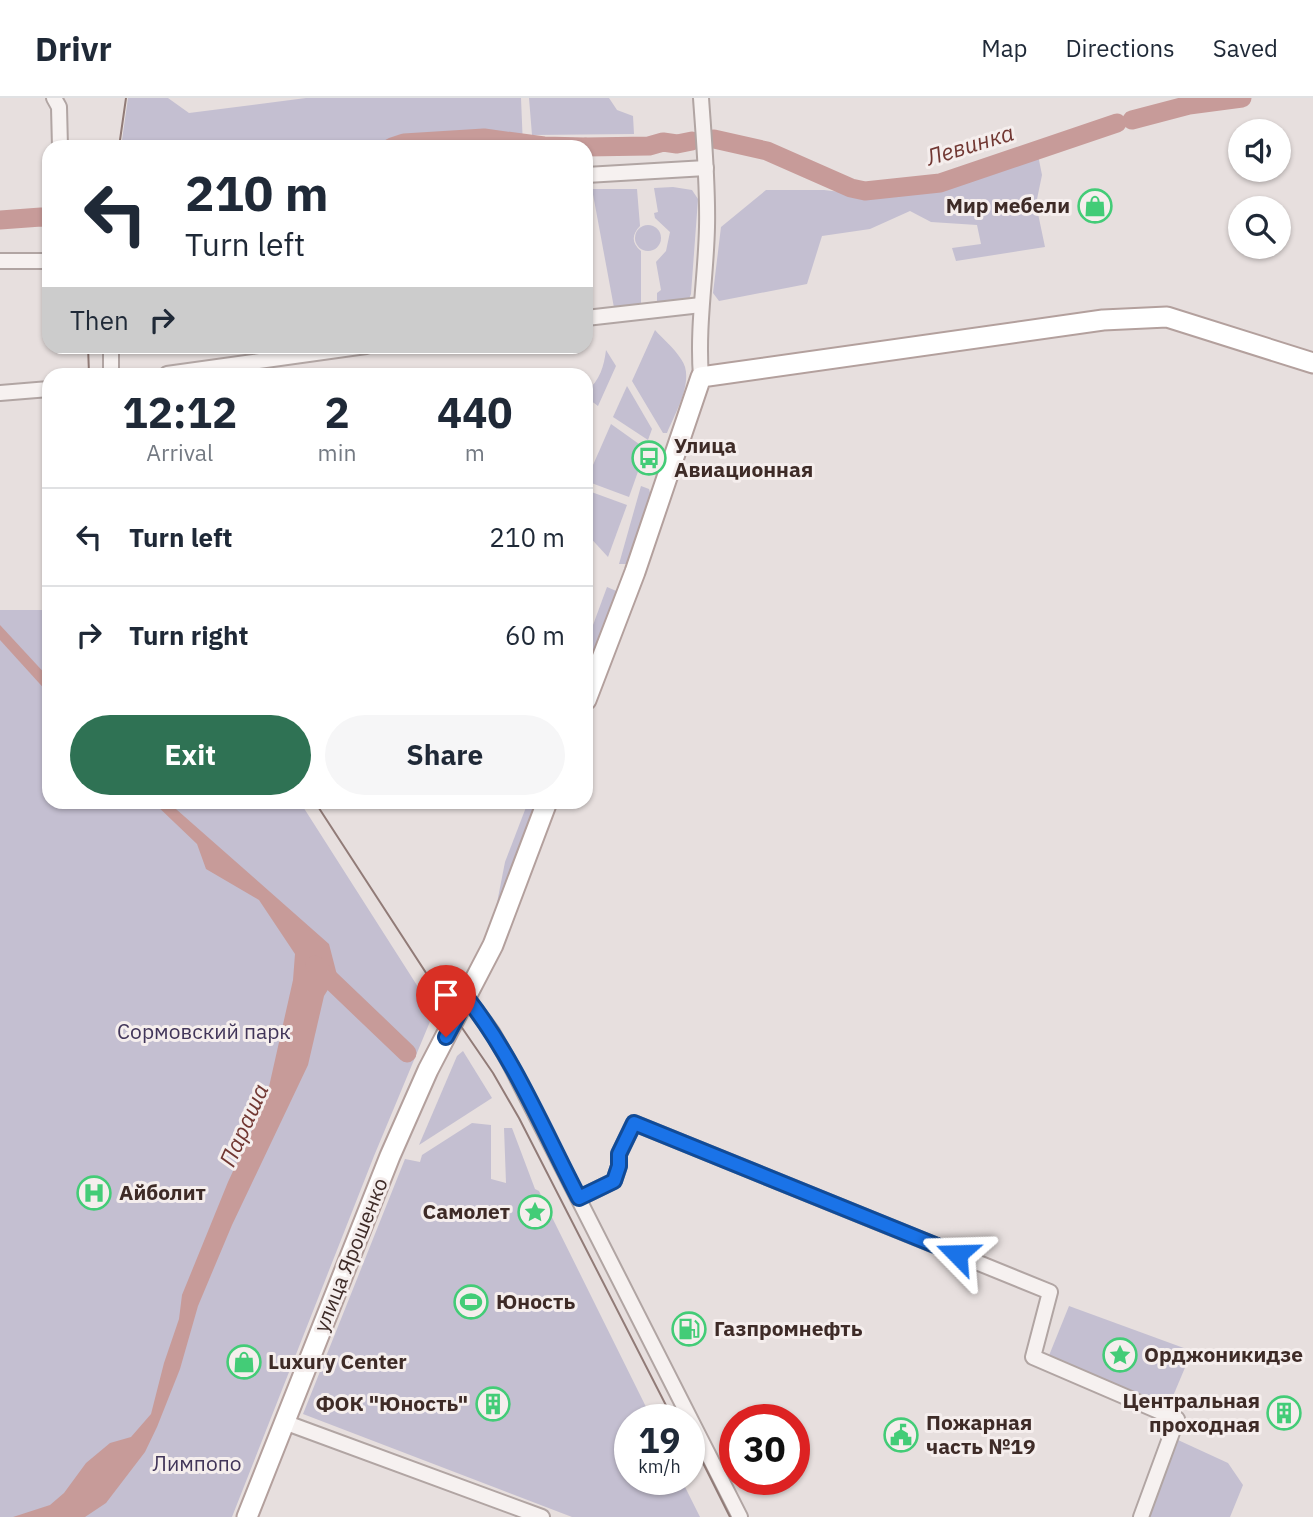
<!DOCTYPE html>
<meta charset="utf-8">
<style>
body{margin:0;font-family:"IBM Plex Sans",sans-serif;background:#f6f6f7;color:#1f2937;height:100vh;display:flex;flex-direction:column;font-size:26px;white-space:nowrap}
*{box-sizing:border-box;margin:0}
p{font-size:23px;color:#747a83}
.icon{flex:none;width:38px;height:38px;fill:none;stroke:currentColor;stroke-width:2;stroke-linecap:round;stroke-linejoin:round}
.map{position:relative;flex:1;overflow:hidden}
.side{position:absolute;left:42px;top:270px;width:551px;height:441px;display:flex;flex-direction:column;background:#fff;border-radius:21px;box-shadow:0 2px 5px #0004}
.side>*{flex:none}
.guide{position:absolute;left:42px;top:42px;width:551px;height:214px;border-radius:21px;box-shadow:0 2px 5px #0004;background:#fff;color:#1f2937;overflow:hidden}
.fabs{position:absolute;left:1228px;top:21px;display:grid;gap:14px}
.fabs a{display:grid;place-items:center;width:63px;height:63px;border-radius:50%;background:#fff;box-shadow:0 2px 5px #0004;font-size:35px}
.speed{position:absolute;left:614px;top:1306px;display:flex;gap:14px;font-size:35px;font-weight:700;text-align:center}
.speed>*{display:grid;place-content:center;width:91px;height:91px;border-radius:50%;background:#fff;box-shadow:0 2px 5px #0004;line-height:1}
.speed small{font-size:18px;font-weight:400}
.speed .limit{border:10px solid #d22;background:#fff;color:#111}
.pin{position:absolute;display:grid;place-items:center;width:60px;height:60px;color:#fff;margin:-72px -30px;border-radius:50% 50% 50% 0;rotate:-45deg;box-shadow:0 0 7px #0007}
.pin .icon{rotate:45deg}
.me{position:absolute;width:77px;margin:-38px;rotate:292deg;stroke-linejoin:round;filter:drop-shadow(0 0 5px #0008)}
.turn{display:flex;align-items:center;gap:24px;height:147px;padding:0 28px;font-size:32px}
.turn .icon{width:91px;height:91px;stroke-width:2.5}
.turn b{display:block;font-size:49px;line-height:60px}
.then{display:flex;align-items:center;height:66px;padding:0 28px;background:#0003;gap:14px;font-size:26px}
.eta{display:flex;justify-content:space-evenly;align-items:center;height:119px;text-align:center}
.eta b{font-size:42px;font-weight:700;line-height:49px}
.primary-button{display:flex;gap:14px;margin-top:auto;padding:14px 28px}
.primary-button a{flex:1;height:80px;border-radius:42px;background:#2f7254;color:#fff;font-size:28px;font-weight:700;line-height:80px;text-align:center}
.primary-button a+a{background:#f6f6f7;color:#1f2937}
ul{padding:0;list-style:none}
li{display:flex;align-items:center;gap:21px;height:98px;padding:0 28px;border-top:2px solid #e0e1e3}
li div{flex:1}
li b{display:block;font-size:26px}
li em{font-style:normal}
header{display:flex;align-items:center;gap:42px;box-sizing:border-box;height:98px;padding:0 35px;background:#fff;border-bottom:2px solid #e0e1e3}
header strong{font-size:33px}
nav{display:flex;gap:38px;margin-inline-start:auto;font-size:24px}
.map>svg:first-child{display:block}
.green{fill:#c4bfd1}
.water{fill:#c79b99}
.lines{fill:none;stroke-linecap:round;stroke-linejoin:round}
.river{stroke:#c79b99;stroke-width:19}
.minor-casing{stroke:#b1a5a3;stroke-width:18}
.major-casing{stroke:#b3a09d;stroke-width:23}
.minor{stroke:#f6f1f0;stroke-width:14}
.major{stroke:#fff;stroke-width:19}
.tram{stroke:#917b77;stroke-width:2}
.route-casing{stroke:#114b97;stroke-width:18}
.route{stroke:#1a73e8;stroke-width:12}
.labels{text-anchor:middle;stroke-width:6;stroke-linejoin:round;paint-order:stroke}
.poi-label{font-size:21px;font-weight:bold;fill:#3e2b27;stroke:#f5eeed;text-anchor:start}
.park-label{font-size:21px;fill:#413559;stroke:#f5eeed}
.street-label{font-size:21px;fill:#3e2b27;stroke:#f5eeed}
.water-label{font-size:23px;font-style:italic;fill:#713732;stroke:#f5eeed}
</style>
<header>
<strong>Drivr</strong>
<nav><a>Map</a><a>Directions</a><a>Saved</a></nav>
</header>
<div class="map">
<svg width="1313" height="1419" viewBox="0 0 1313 1419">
<rect width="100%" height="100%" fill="#e7dfde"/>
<!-- green -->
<g class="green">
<path d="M 128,0 L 168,0 L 189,15 L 306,0 L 521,0 L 523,49 L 121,49 Z"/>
<path d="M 529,0 L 609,0 L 617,12 L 633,18 L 634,36 L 532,37 Z"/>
<path d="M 1038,57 L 1042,77 L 1036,106 L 1045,149 L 956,163 L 952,150 L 981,146 L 977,127 L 931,124 L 910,113 L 870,131 L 822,138 L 807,186 L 719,203 L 713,195 L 721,129 L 766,92 L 824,92 L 866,97 L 942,89 Z"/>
<path d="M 673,89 L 692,92 L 698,101 L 691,196 L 689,201 L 657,206 L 657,195 L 661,192 L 656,164 L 666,153 L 670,134 L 655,120 L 654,115 L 658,114 L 654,90 Z"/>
<path d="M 592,91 L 637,91 L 640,128 C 632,136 631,145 641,153 L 641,211 L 615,215 Z"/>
<circle cx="648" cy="140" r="13"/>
<path d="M 655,232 C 663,241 674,250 681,261 C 696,281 675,315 667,335 L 663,335 L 632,283 Z"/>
<path d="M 606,252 L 616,268 L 598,308 L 586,299 L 586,293 C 600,283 604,268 606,252 Z"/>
<path d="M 627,288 L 652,331 L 648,342 L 613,319 Z"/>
<path d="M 611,326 L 646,351 L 629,399 L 586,383 Z"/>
<path d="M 641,388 L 649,391 L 651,398 L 628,466 L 619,466 Z"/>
<path d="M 586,392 L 627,407 L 608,459 L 586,435 Z"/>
<path d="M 607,489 L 621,495 L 586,585 L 586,546 Z"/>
<path d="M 0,512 L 49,512 L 49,704 L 300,704 L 434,914 L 374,1058 L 232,1419 L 0,1419 Z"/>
<path d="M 528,704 L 541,704 L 495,815 L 505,764 Z"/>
<path d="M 463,953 L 492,1000 L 419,1047 L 457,958 Z"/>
<path d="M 472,1025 L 491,1027 L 491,1081 L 506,1085 L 504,1030 L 512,1030 L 535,1091 L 539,1093 L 652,1321 L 630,1321 L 630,1381 L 681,1381 L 700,1419 L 572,1419 L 303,1316 L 405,1061 L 420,1064 L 422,1057 Z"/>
<path d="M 1069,1208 L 1192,1253 L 1168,1310 L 1048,1260 Z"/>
<path d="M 1178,1342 L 1228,1365 L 1243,1387 L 1230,1419 L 1149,1419 Z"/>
</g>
<!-- water -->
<g class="water">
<path d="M 0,527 L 49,580 L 49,596 L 0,542 Z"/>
<path d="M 153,704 L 168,704 L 329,846 L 337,877 L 324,898 L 308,967 L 232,1127 L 198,1208 L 180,1271 L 157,1329 L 145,1354 L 106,1405 L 85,1419 L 13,1419 L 50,1407 L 64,1395 L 86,1365 L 110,1345 L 131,1339 L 151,1316 L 164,1265 L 179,1221 L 182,1197 L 228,1084 L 266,1002 L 293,882 L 295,856 L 259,802 L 206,771 L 197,746 Z"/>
</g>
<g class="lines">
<!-- river -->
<g class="river">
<path d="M 1132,22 L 1189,7 L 1242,0"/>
<path d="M 714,41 L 767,53 L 851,90 L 865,93 L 940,85 L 1117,25"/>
<path d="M 392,49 L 404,45 L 484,40 L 544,48 L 585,49"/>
<path d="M 586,49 L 649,48 L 663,44 L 677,46 L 692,43"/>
<path d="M 0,122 L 41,119 L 49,120"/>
<path d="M 315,867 L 407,955"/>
</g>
<defs>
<g id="minor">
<path d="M 54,0 L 59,9 L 60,49"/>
<path d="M 586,77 L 706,70"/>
<path d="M 0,163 L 49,163"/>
<path d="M 586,220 L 701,207"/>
<path d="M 111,248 L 111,276"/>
<path d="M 167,276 L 366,248"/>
<path d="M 701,279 C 697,228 706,179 707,129 C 708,86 704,43 701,0"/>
<path d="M 0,295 L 49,291"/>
<path d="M 467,900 L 492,934 L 509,964 L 740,1419"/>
<path d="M 579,1100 L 614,1083 L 619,1068 L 619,1056 L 634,1025 L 1050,1194 L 1033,1259 L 1177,1321 L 1141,1419"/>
<path d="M 284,1324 L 542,1419"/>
</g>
<g id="major">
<path d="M 586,602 L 635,474 L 701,279 L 1103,222 L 1167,219 L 1313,265"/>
<path d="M 247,1419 L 390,1058 L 428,972 L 493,847 L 547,704"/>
</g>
</defs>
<!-- minor casing -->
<use href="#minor" class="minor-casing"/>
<!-- major casing -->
<use href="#major" class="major-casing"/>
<!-- minor -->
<use href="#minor" class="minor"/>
<!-- major -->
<use href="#major" class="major"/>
<!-- tram -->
<g class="tram">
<path d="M 119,49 L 126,0"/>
<path d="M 88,248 L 89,276"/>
<path d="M 315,704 L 456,921 L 493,975 L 519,1020 L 673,1321"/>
<path d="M 690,1339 L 730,1419"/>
</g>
</g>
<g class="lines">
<defs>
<path id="route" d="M 446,939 L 467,900 C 514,960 544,1033 579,1100 L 614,1083 L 619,1068 L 619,1056 L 634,1025 L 957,1156"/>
</defs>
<!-- route casing -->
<use href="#route" class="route-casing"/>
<!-- route -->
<use href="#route" class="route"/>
</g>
<!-- icons -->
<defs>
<symbol id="shop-ring" viewBox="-11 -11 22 22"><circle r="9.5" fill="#f5eeed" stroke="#43cc77" stroke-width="1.5"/><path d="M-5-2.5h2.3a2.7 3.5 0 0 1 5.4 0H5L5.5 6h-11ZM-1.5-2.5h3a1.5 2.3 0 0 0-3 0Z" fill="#43cc77"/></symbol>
<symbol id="bus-ring" viewBox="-11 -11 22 22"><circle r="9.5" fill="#f5eeed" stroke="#43cc77" stroke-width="1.5"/><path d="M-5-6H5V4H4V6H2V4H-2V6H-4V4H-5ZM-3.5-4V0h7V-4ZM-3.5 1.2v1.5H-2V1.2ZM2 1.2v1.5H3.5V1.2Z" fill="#43cc77"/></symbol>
<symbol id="hospital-ring" viewBox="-11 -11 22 22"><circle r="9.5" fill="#f5eeed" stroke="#43cc77" stroke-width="1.5"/><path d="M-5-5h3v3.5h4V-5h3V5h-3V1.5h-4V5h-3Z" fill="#43cc77"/></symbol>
<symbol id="sight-ring" viewBox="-11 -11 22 22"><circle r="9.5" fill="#f5eeed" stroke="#43cc77" stroke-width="1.5"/><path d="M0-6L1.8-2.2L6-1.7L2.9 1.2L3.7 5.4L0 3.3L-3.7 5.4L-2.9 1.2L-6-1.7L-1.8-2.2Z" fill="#43cc77"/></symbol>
<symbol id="stadium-ring" viewBox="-11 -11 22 22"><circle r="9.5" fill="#f5eeed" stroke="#43cc77" stroke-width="1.5"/><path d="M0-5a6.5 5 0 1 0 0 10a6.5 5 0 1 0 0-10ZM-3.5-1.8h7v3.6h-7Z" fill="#43cc77"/></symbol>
<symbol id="fuel-ring" viewBox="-11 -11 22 22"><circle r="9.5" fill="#f5eeed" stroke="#43cc77" stroke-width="1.5"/><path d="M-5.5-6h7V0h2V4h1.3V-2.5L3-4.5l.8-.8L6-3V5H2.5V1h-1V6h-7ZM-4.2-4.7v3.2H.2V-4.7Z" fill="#43cc77"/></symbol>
<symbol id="building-ring" viewBox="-11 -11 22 22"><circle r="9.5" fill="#f5eeed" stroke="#43cc77" stroke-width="1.5"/><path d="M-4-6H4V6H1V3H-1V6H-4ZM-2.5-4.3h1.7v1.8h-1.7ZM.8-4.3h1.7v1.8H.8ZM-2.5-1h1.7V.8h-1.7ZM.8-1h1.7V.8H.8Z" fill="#43cc77"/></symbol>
<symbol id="civic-ring" viewBox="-11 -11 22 22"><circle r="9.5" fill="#f5eeed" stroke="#43cc77" stroke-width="1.5"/><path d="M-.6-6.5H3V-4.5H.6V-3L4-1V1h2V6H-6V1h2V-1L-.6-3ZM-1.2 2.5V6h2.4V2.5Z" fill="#43cc77"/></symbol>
</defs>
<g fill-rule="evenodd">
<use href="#shop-ring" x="1076" y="89" width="38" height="38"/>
<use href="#bus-ring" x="630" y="341" width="38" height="38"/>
<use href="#hospital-ring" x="75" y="1076" width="38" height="38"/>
<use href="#sight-ring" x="516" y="1095" width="38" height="38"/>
<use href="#stadium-ring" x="452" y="1185" width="38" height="38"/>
<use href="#fuel-ring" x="670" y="1212" width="38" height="38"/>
<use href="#sight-ring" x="1101" y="1238" width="38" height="38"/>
<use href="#shop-ring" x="225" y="1245" width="38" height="38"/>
<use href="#building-ring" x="474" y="1287" width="38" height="38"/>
<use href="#building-ring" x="1265" y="1296" width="38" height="38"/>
<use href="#civic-ring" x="882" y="1318" width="38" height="38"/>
</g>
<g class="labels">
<!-- poi labels -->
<g class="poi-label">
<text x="1070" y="115" text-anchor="end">Мир мебели</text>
<text x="674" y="355">Улица<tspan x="674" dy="24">Авиационная</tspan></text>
<text x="119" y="1102">Айболит</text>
<text x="510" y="1121" text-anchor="end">Самолет</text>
<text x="496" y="1211">Юность</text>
<text x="714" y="1238">Газпромнефть</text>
<text x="1144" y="1264">Орджоникидзе</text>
<text x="268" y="1271">Luxury Center</text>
<text x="1260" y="1310" text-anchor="end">Центральная<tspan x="1260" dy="24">проходная</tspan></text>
<text x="468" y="1313" text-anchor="end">ФОК "Юность"</text>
<text x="926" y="1332">Пожарная<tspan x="926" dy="24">часть №19</tspan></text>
</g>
<!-- park labels -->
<g class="park-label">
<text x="204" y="941">Сормовский парк</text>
<text x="197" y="1373">Лимпопо</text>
</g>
<!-- street labels -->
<g class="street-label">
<text transform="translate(351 1157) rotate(-68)" y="7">улица Ярошенко</text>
</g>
<!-- water labels -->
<g class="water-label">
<text transform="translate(970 47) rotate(-17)" y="8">Левинка</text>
<text transform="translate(244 1027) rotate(-66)" y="8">Параша</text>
</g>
</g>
</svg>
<div class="fabs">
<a><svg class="icon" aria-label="sound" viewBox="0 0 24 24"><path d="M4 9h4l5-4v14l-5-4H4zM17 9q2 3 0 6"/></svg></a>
<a><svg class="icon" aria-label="search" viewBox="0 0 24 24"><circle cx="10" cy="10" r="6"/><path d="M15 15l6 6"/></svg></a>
</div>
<div class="speed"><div>19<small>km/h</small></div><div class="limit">30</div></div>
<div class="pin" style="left:446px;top:939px;background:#d93025"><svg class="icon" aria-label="arrive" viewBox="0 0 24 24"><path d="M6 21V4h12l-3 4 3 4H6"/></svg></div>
<svg class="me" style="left:957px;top:1156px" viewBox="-20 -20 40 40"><path d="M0-17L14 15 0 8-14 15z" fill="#1a73e8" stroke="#fff" stroke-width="4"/></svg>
<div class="guide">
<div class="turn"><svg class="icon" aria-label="left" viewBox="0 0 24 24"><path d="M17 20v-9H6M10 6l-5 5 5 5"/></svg><div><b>210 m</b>Turn left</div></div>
<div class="then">Then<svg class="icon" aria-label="right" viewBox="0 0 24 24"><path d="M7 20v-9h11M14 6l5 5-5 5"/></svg></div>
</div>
<section class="side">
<div class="eta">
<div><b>12:12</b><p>Arrival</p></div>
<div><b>2</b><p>min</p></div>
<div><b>440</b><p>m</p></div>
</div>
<ul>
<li><svg class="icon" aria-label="left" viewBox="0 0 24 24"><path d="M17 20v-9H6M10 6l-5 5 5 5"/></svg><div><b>Turn left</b></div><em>210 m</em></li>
<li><svg class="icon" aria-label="right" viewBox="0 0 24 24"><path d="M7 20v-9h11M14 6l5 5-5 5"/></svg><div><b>Turn right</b></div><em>60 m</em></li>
</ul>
<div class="primary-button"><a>Exit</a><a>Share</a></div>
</section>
</div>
